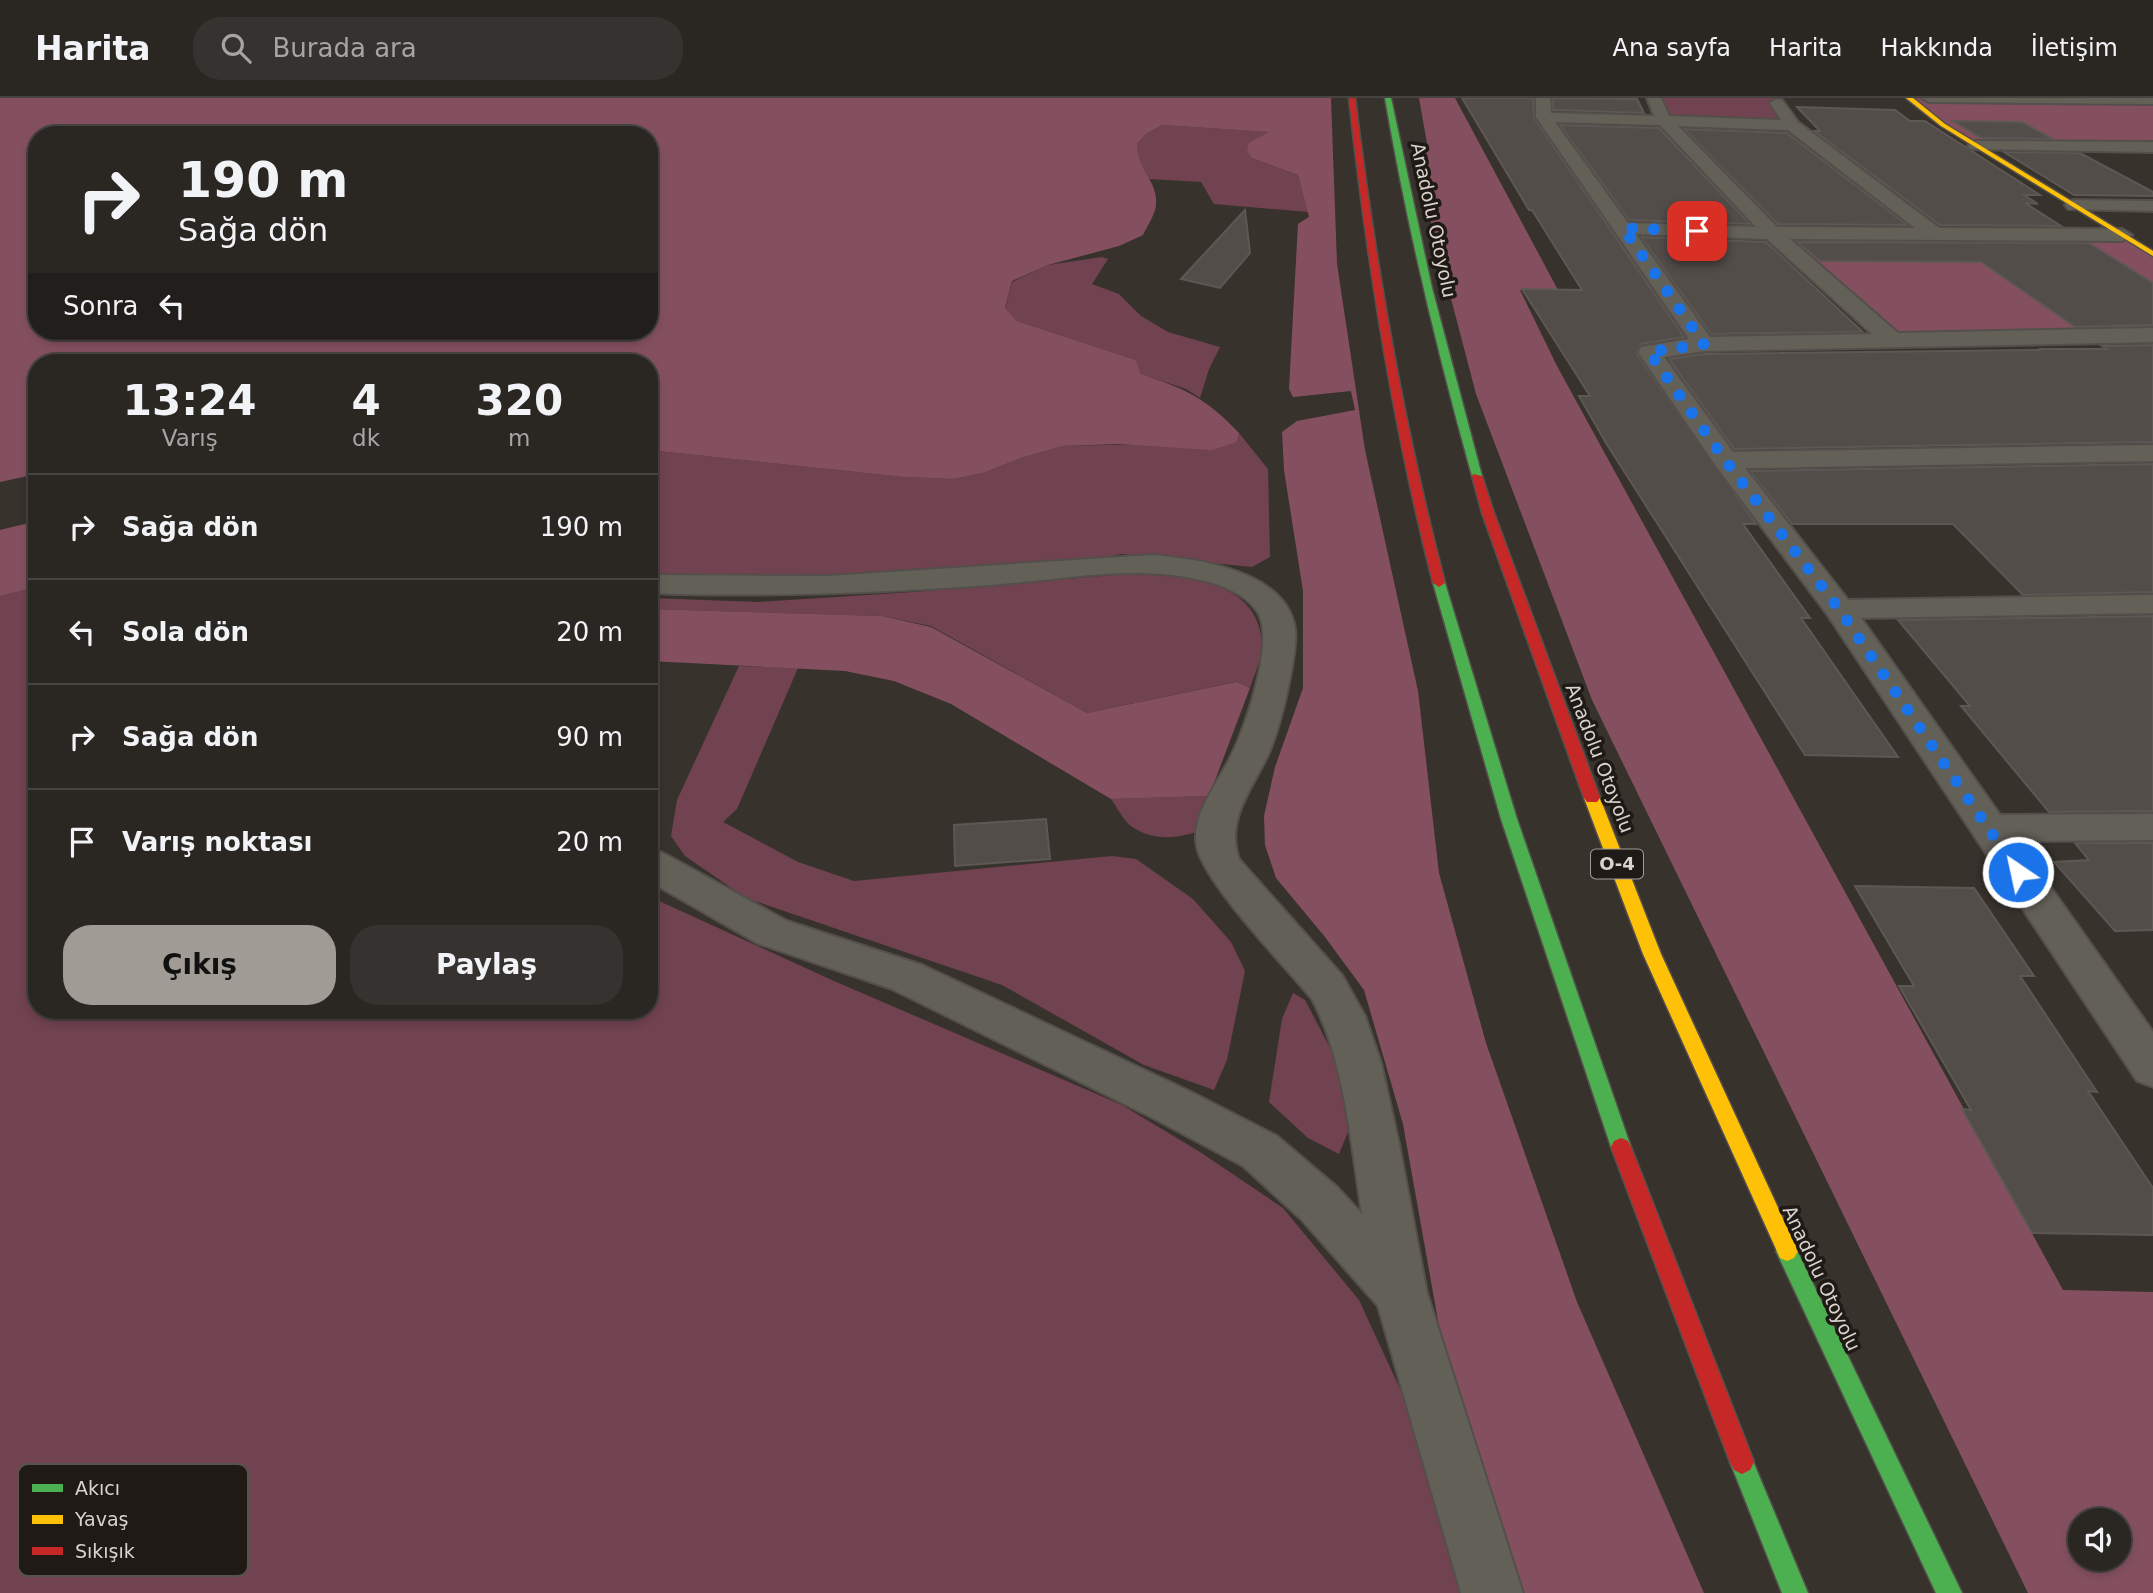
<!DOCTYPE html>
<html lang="tr">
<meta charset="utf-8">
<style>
body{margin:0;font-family:"DejaVu Sans",sans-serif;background:#36322f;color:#f1f3f6;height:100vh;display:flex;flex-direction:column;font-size:26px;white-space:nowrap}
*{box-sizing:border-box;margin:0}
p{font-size:23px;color:#a5a5a5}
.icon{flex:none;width:38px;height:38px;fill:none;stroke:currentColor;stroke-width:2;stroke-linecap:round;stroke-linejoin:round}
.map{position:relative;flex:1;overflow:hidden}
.sheet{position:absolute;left:28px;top:256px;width:630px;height:665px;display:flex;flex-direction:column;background:#2a2622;border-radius:28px;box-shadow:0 4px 10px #0003,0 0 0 2px #464340}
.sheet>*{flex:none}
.hud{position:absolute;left:28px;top:28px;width:630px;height:214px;border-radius:28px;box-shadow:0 4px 10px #0003,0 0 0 2px #464340;background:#2a2622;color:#f1f3f6;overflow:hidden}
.controls{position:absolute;left:2068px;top:1410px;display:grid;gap:14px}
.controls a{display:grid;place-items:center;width:63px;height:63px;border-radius:50%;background:#2a2622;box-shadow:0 4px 10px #0003,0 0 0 2px #464340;font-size:35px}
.pin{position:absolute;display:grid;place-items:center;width:60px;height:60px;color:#fff;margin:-30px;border-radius:14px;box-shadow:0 4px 10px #0006}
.me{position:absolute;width:77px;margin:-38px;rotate:326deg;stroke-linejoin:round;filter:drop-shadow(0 0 5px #0008)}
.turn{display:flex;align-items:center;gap:24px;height:147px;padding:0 35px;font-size:32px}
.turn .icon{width:91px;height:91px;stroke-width:2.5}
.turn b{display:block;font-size:49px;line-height:60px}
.then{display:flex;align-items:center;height:66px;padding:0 35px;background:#0003;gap:14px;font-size:26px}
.eta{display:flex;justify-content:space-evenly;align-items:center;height:119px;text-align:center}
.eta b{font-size:42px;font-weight:800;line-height:49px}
.action{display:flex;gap:14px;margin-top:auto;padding:14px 35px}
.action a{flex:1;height:80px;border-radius:28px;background:#a19b95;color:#111;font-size:28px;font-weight:800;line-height:80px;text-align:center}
.action a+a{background:#36322f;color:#f1f3f6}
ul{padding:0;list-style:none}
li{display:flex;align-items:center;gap:21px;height:105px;padding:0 35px;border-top:2px solid #464340}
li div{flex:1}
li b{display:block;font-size:26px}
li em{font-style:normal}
header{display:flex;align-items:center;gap:42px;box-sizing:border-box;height:98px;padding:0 35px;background:#2a2622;border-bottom:2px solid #464340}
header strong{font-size:33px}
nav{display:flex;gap:38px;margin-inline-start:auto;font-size:24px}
.search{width:490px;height:63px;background:#36322f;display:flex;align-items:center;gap:18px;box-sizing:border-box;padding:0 24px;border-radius:28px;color:#a5a5a5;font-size:26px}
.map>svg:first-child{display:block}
.green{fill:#714250}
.forest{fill:#845060;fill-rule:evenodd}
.building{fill:#534d4a;stroke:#5d5854;stroke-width:2}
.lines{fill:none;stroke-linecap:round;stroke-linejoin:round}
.street-casing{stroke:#544f4b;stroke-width:4}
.fast-casing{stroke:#544f4b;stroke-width:3}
.slow-casing{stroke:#544f4b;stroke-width:3}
.jam-casing{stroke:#544f4b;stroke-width:3}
.street{fill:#636058;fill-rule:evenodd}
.fast{fill:#4caf50;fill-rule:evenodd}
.slow{fill:#ffc107;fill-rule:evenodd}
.jam{fill:#c62828;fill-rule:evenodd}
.route{stroke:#1a73e8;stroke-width:12;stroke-dasharray:0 21.6}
.labels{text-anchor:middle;stroke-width:7;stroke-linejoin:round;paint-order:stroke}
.shield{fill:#201a16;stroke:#a29c96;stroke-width:2}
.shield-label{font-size:18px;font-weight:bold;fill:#dad3cd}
.street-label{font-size:19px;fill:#dad3cd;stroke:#201a16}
.key{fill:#201a16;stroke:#58524d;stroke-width:2}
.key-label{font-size:19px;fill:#dad3cd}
</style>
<header>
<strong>Harita</strong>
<div class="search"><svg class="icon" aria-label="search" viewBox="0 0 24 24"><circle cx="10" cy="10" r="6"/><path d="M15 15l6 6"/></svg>Burada ara</div>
<nav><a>Ana sayfa</a><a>Harita</a><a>Hakkında</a><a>İletişim</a></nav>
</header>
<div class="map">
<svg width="2153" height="1495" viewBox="0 0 2153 1495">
<rect width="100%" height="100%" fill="#38322d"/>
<!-- green -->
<g class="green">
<path d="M 1654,0 L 1774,0 L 1792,27 L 1663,22 Z"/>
<path d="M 1162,27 L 1271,34 L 1252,60 L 1298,77 L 1308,114 L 1214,106 L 1201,84 L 1149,81 C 1140,70 1137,59 1137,46 L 1146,36 Z"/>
<path d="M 1102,159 L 1108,161 L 1092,186 L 1119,196 L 1141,218 L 1168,234 L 1220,249 L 1209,271 L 1200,300 L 1186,291 L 1141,276 L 1136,262 L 1017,223 L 1005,211 L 1012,184 L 1048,167 Z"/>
<path d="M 1239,335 L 1268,371 L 1270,459 L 1252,469 L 1121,456 L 1084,463 L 854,479 L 649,477 L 649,352 L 903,379 L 953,381 L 983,375 L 1021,360 L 1063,348 L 1237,344 Z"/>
<path d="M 1149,474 C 1197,480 1261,487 1262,548 C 1262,561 1254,577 1250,590 L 1235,584 L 1087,615 L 931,528 L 882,518 L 649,511 L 649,500 L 759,504 L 913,494 Z"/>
<path d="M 37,489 L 37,912 L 649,912 L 649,801 L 657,802 L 834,883 L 1122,1007 L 1200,1054 L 1283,1110 L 1359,1202 L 1432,1360 L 1481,1495 L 0,1495 L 0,498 Z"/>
<path d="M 739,568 L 798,570 L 737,711 L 723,724 L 798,764 L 854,783 L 1112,758 L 1136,761 L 1193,801 L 1231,844 L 1245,873 L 1227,962 L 1214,992 L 1144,967 L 1002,887 L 746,800 L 685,758 L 671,738 L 677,702 Z"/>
<path d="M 1209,698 L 1199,733 C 1177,741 1151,743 1131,728 C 1123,722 1117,709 1111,701 Z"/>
<path d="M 1293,895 L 1305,902 L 1338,965 L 1352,1024 L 1339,1056 L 1308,1040 L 1269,1004 L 1282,921 Z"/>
</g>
<!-- forest -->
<g class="forest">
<path d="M 0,0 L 1331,0 L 1337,166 L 1365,352 L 1418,593 L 1439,775 L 1486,945 L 1577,1204 L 1704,1495 L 1514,1495 L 1450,1290 L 1403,1026 L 1364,892 L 1325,839 L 1276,780 L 1265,747 L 1264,718 L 1275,669 L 1303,590 L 1303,493 L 1284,372 L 1282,334 L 1297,323 L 1355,312 L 1351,293 L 1293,299 L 1289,291 L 1298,126 L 1309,119 L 1298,77 L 1252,60 L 1247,52 L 1249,45 L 1269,34 L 1162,27 L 1146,36 L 1137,46 C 1137,74 1158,81 1156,107 C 1155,117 1147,128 1143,137 L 1119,148 L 1048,167 L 1012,183 L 1005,210 L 1017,223 L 1136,262 L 1141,276 C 1186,291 1206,300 1239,335 L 1237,344 L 1212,352 L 1119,346 L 1063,348 L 1021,360 L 983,375 L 953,381 L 903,379 L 649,352 L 649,264 L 37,264 L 37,376 L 0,384 ZM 37,37 L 649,37 L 649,233 L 37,233 Z"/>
<path d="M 1419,0 L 1455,0 L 1558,192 L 1520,192 L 1557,268 L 2063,1192 L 2153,1194 L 2153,1495 L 2028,1495 L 1592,602 L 1476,296 L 1415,63 L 1427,45 ZM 2081,1423 L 2119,1423 L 2119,1461 L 2081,1461 Z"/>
<path d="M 1909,0 L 2153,2 L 2153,49 L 1976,48 Z"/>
<path d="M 1772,135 L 2122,137 L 2153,156 L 2153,237 L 1892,242 Z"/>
<path d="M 37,423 L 37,489 L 0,498 L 0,432 Z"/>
<path d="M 649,511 L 882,518 L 931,529 L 1087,615 L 1236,584 L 1250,590 L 1209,698 L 1111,701 L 951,606 L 894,583 L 845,573 L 649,563 Z"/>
</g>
<!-- building -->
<g class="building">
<path d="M 1462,0 L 1533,0 L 1534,20 L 1684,239 L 1641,246 L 1636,255 L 1756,426 L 1743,426 L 1810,520 L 1801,520 L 1898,659 L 1805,657 L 1606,345 L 1579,298 L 1590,298 L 1522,191 L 1582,192 L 1532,112 L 1529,112 Z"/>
<path d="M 1553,0 L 1637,1 L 1644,15 L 1553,12 Z"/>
<path d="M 1797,9 L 1895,12 L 1910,23 L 1925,23 L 2040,97 L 2024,97 L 2038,106 L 2025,105 L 2061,128 L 1940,127 L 1814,33 L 1820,33 Z"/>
<path d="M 1953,23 L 2022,24 L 2053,41 L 1981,40 Z"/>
<path d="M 1560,27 L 1659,30 L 1750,126 L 1629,122 Z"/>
<path d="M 1684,31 L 1787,35 L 1907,127 L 1778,126 Z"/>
<path d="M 2004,54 L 2080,55 L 2153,94 L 2153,98 L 2074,97 Z"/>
<path d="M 1245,112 L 1250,155 L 1220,190 L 1181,181 Z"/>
<path d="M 1641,139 L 1766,144 L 1863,234 L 1711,236 Z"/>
<path d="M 1797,144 L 2089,145 L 2153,185 L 2153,227 L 2075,229 L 1981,164 L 1820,163 Z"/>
<path d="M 2153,247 L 2153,344 L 1734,351 L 1669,261 L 1704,256 L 2041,252 L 2039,251 L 2107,251 L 2102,248 Z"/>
<path d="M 2153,366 L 2153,494 L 2023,497 L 1953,426 L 1792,426 L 1750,373 Z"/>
<path d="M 2153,518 L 2153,713 L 2049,714 L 1961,608 L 1970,608 L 1898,522 Z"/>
<path d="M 1046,721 L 1050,761 L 955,768 L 954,727 Z"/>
<path d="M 2075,745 L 2153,745 L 2153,832 L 2115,833 L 2054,764 L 2089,762 Z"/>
<path d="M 1855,788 L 1974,790 L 2034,878 L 2020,878 L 2097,994 L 2088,993 L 2153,1090 L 2153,1137 L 2032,1135 L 1962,1011 L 1971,1012 L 1899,888 L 1914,888 Z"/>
</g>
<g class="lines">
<defs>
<g id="street">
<path d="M 1536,0 L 1550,0 L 1551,15 L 1654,18 L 1647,0 L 1661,0 L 1669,18 L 1781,22 L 1770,5 L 1777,1 L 1782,2 L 1798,24 L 1939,130 L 2122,131 L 2132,137 L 2122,143 L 1790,141 L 1898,235 L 2153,230 L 2153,244 L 1704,253 L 1664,259 L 1733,354 L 2153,347 L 2153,363 L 1745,370 L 1848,502 L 2153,497 L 2153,515 L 1861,520 L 2000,717 L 2153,716 L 2153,742 L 2018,743 L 2153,934 L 2153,989 L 2137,983 L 1827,516 L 1716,368 L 1638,254 L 1641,249 L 1689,241 L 1536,19 ZM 1555,24 L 1660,27 L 1756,129 L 1628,125 ZM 1678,28 L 1788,32 L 1915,130 L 1777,129 ZM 1636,136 L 1767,141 L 1872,236 L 1710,239 Z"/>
<path d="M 1922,0 L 2153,0 L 2153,6 L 1929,4 Z"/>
<path d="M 1976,43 L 2153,44 L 2153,54 L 1970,51 L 1968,48 Z"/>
<path d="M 2074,102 L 2153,103 L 2153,113 L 2068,111 L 2065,107 L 2068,103 Z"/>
<path d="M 1152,457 C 1199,461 1287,473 1295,531 C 1297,548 1292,568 1289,585 C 1284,609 1278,634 1268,657 C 1252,691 1225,722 1239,761 L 1342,877 L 1365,918 L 1381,965 L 1399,1046 L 1427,1195 L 1523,1495 L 1461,1495 L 1378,1208 L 1301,1121 L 1243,1068 L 1157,1022 L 892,891 L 757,845 L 649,783 L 649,751 L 663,755 L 787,823 L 922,867 L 1191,994 L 1277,1038 L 1337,1089 L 1362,1116 C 1351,1047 1345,963 1312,901 C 1284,867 1205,786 1197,749 C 1190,717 1219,684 1232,656 C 1246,628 1276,540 1257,513 C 1240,488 1198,480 1171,477 C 1111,470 1050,483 990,487 C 876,495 763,499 649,495 L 649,477 L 829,478 Z"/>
</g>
<g id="fast">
<path d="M 1385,0 L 1391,0 L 1432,190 L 1482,378 L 1477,381 L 1472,378 C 1437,253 1407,128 1385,0 Z"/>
<path d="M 1439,481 L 1445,485 L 1517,721 L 1631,1049 L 1628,1055 L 1621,1058 L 1614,1055 L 1611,1049 L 1501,721 L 1433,485 Z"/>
<path d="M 1787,1143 L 1794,1146 L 1962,1495 L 1936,1495 L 1776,1153 L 1780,1146 Z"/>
<path d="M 1742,1352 L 1750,1356 L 1808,1495 L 1782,1495 L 1730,1364 L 1734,1356 Z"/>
</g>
<g id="slow">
<path d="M 1906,0 L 1913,0 L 1945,26 L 2153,153 L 2153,158 L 1941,28 Z"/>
<path d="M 1592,695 L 1600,700 L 1661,856 L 1798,1153 L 1794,1160 L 1787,1163 L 1780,1160 L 1643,856 L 1584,700 Z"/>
</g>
<g id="jam">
<path d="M 1349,0 L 1355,0 C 1375,164 1403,325 1445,485 L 1439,489 L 1433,485 C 1392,325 1367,164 1349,0 Z"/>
<path d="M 1473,376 L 1482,378 L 1494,415 L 1600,700 L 1597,704 L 1587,704 L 1584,700 L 1482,415 L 1472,378 Z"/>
<path d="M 1621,1040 L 1628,1043 L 1631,1049 L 1754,1364 L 1750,1372 L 1742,1376 L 1734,1372 L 1730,1364 L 1611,1049 L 1614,1043 Z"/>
</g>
</defs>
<!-- street casing -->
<use href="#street" class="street-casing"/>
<!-- fast casing -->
<use href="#fast" class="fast-casing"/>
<!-- slow casing -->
<use href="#slow" class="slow-casing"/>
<!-- jam casing -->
<use href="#jam" class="jam-casing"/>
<!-- street -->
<use href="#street" class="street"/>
<!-- fast -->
<use href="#fast" class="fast"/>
<!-- slow -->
<use href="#slow" class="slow"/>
<!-- jam -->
<use href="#jam" class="jam"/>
</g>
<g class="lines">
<!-- route -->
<path class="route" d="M 1697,133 L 1623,130 L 1704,246 L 1649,254 L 1725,362 L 1839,511 L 2018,774"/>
</g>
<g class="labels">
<!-- shield labels -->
<rect class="shield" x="1591" y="751.5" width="52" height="29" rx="5"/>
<g class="shield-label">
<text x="1617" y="772">O-4</text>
</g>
<!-- street labels -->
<g class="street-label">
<text transform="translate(1434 122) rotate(78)" y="7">Anadolu Otoyolu</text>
<text transform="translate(1600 660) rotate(69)" y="7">Anadolu Otoyolu</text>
<text transform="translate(1822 1180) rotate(65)" y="7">Anadolu Otoyolu</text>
</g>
</g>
<!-- legend -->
<rect x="18" y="1366" width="230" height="112" rx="10" class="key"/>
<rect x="32" y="1386" width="31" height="8" fill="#4caf50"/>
<rect x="32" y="1417" width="31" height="9" fill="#ffc107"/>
<rect x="32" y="1449" width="31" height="8" fill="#c62828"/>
<g class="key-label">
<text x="75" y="1397">Akıcı</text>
<text x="75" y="1428">Yavaş</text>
<text x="75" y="1460">Sıkışık</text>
</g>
</svg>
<div class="controls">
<a><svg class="icon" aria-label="sound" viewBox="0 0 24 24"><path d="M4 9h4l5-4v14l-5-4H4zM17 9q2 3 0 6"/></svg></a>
</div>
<div class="pin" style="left:1697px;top:133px;background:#d93025"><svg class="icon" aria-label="arrive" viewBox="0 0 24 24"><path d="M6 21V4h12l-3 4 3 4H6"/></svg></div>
<svg class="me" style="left:2018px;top:774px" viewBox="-20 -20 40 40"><circle r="17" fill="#1a73e8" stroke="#fff" stroke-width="3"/><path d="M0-11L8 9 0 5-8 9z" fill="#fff"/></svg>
<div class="hud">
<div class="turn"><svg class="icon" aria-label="right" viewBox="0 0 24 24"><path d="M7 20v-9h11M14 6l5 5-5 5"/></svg><div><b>190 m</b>Sağa dön</div></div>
<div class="then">Sonra<svg class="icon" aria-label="left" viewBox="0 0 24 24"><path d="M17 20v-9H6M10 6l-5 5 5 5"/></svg></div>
</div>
<section class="sheet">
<div class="eta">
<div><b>13:24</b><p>Varış</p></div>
<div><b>4</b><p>dk</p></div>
<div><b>320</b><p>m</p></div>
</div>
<ul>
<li><svg class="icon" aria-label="right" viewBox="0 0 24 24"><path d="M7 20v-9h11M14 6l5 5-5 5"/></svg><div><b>Sağa dön</b></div><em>190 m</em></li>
<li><svg class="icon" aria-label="left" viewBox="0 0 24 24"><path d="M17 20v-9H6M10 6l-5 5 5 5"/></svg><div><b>Sola dön</b></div><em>20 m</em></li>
<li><svg class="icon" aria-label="right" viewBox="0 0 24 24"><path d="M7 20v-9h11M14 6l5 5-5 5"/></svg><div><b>Sağa dön</b></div><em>90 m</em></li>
<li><svg class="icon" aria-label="arrive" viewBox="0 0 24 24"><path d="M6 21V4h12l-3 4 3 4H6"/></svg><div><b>Varış noktası</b></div><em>20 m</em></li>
</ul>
<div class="action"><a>Çıkış</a><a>Paylaş</a></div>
</section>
</div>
